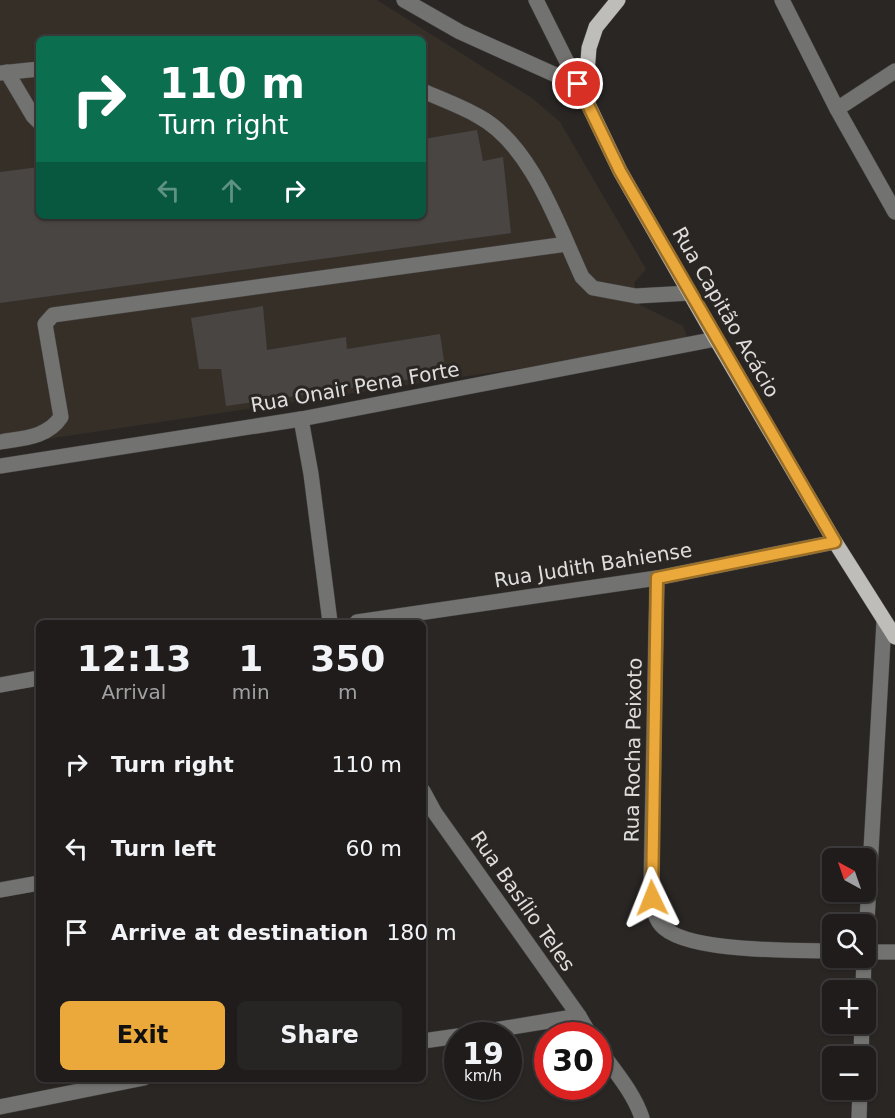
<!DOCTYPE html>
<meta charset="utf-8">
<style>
body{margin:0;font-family:"DejaVu Sans",sans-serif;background:#272524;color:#f1f3f6;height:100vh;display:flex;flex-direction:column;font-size:22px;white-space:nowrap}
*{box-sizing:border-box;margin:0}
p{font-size:20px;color:#a1a1a3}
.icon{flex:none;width:33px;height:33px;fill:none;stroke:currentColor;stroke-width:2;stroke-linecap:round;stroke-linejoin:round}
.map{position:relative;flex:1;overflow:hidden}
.sheet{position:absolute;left:36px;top:620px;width:390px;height:462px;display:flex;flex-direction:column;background:#1f1c1b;border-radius:9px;box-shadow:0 2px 4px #0004,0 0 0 2px #3c3a3a}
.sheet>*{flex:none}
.top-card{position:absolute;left:36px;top:36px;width:390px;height:183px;border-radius:9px;box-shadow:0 2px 4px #0004,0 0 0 2px #3c3a3a;background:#0b6e4f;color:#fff;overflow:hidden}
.needle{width:39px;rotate:320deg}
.buttons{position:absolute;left:822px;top:848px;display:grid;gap:12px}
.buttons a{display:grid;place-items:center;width:54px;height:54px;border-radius:9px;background:#1f1c1b;box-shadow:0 2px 4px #0004,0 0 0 2px #3c3a3a;font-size:30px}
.speed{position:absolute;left:444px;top:1022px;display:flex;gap:12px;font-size:30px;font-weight:700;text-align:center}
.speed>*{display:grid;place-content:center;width:78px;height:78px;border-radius:50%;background:#1f1c1b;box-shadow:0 2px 4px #0004,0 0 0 2px #3c3a3a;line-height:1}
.speed small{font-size:15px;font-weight:400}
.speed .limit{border:9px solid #d22;background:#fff;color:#111}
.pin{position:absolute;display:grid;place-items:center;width:51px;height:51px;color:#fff;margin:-26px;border:3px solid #fff;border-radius:50%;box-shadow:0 2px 6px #0007}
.me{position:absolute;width:66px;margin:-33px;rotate:358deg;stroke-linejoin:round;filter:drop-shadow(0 0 4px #0008)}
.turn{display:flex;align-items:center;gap:21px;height:126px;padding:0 24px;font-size:27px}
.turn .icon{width:78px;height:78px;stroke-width:2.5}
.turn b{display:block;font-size:42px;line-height:51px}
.lanes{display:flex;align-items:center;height:57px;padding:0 24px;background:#0003;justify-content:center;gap:30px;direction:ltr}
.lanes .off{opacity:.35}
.eta{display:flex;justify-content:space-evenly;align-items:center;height:102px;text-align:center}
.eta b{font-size:36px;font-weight:800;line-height:42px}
.action{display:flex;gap:12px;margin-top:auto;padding:12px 24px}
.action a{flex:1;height:69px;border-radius:9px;background:#eca93b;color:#111;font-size:24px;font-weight:800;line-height:69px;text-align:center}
.action a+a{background:#272524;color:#f1f3f6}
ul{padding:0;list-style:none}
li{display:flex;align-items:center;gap:18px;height:84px;padding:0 24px}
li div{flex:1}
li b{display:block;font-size:22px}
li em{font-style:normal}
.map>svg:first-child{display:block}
.built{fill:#362f28;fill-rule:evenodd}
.building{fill:#484543}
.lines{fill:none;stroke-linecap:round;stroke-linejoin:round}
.minor-casing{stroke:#464342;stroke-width:16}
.major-casing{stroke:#464342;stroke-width:16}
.minor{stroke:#727270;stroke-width:15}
.major{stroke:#bebdb9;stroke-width:15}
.route-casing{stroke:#996e26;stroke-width:15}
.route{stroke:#eca93b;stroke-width:10}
.labels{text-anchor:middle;stroke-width:6;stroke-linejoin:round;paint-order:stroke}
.street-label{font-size:20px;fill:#e0dedd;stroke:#292624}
</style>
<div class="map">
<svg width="895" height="1118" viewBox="0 0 895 1118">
<rect width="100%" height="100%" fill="#292624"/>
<!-- built -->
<path class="built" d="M 0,0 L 377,0 L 532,98 L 560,122 L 646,269 L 634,283 L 640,305 L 683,326 L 690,343 L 0,446 ZM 39,39 L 423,39 L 423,216 L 39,216 Z"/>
<!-- building -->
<g class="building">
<path d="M 477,130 L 483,161 L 503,157 L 511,233 L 0,303 L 0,172 L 39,167 L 39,216 L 423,216 L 423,139 Z"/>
<path d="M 263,306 L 267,350 L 346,337 L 347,349 L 440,334 L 446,374 L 226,406 L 221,369 L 199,369 L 191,318 Z"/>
</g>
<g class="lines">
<defs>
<g id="minor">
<path d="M 404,0 L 460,32 L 578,85"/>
<path d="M 536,0 L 579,86"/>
<path d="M 782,0 L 837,109 L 895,212"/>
<path d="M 7,72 L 33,116 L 39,122"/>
<path d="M 0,73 L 39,69"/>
<path d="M 423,91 C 441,99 461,106 478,116 C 531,144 558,225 582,277 L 593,288 L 636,296 L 690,293"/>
<path d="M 837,109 L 895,71"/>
<path d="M 301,419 L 311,474 L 330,622"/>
<path d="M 0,442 C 22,438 47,438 61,417 L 45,324 L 53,315 L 567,244"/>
<path d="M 0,466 L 301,419 L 716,339"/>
<path d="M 657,578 L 651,886 C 652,900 652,914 661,925 C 684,953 796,950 832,951"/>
<path d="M 357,622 L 657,578 L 835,542"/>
<path d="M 0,685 L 39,678"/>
<path d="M 423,791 L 435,813 L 579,1016 L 590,1035"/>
<path d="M 0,890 L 39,883"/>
<path d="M 866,938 L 884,622"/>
<path d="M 866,952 L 895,952"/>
<path d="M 863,990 L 864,957"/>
<path d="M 464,1035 L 579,1016"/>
<path d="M 423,1041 L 458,1036"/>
<path d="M 598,1048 C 614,1070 634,1093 642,1118"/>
<path d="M 861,1056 L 862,1023"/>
<path d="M 0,1107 L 144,1078"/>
<path d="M 859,1118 L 860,1089"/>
</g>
<path id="major" d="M 618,0 L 596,27 L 589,48 L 585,98 L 620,171 L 716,339 L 835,542 L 895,637"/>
</defs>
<!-- minor casing -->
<use href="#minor" class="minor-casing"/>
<!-- major casing -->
<use href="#major" class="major-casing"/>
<!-- minor -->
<use href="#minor" class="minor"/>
<!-- major -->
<use href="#major" class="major"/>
</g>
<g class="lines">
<defs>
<path id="route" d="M 578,84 L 620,171 L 835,542 L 657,578 L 652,898"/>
</defs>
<!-- route casing -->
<use href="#route" class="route-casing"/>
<!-- route -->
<use href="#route" class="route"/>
</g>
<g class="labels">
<!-- street labels -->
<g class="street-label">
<text transform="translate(726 312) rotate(60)" y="7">Rua Capitão Acácio</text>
<text transform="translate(355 387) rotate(-10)" y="7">Rua Onair Pena Forte</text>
<text transform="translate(593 565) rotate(-9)" y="7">Rua Judith Bahiense</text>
<text transform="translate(633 750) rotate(-89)" y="7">Rua Rocha Peixoto</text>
<text transform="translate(523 901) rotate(55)" y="7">Rua Basílio Teles</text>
</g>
</g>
</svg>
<div class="buttons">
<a><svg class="needle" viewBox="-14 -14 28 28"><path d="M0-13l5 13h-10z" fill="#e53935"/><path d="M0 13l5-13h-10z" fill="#a1a1a3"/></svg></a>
<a><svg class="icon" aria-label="search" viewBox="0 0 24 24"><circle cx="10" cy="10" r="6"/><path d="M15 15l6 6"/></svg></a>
<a>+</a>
<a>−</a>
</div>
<div class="speed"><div>19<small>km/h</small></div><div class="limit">30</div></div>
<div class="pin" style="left:578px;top:84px;background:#d93025"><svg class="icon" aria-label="arrive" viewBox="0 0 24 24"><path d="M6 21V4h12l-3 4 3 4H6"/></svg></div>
<svg class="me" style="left:652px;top:898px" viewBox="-20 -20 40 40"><path d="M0-17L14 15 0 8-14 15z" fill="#eca93b" stroke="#fff" stroke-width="4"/></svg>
<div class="top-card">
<div class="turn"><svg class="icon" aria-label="right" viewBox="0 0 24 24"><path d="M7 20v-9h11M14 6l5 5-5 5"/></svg><div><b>110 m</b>Turn right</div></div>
<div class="lanes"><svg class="icon off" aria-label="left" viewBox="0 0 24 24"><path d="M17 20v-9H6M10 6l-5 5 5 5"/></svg><svg class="icon off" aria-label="ahead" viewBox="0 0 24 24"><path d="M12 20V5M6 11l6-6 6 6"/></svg><svg class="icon" aria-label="right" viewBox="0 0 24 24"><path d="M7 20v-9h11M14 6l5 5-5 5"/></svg></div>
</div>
<section class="sheet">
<div class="eta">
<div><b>12:13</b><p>Arrival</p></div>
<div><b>1</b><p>min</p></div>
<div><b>350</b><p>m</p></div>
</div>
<ul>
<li><svg class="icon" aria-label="right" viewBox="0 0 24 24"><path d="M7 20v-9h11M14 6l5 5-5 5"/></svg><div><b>Turn right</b></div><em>110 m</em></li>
<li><svg class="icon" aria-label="left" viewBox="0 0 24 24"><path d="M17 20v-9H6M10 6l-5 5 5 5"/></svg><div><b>Turn left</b></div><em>60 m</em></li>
<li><svg class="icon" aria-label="arrive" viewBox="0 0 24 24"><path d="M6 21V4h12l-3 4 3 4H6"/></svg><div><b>Arrive at destination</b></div><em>180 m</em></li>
</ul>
<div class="action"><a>Exit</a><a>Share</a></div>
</section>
</div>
